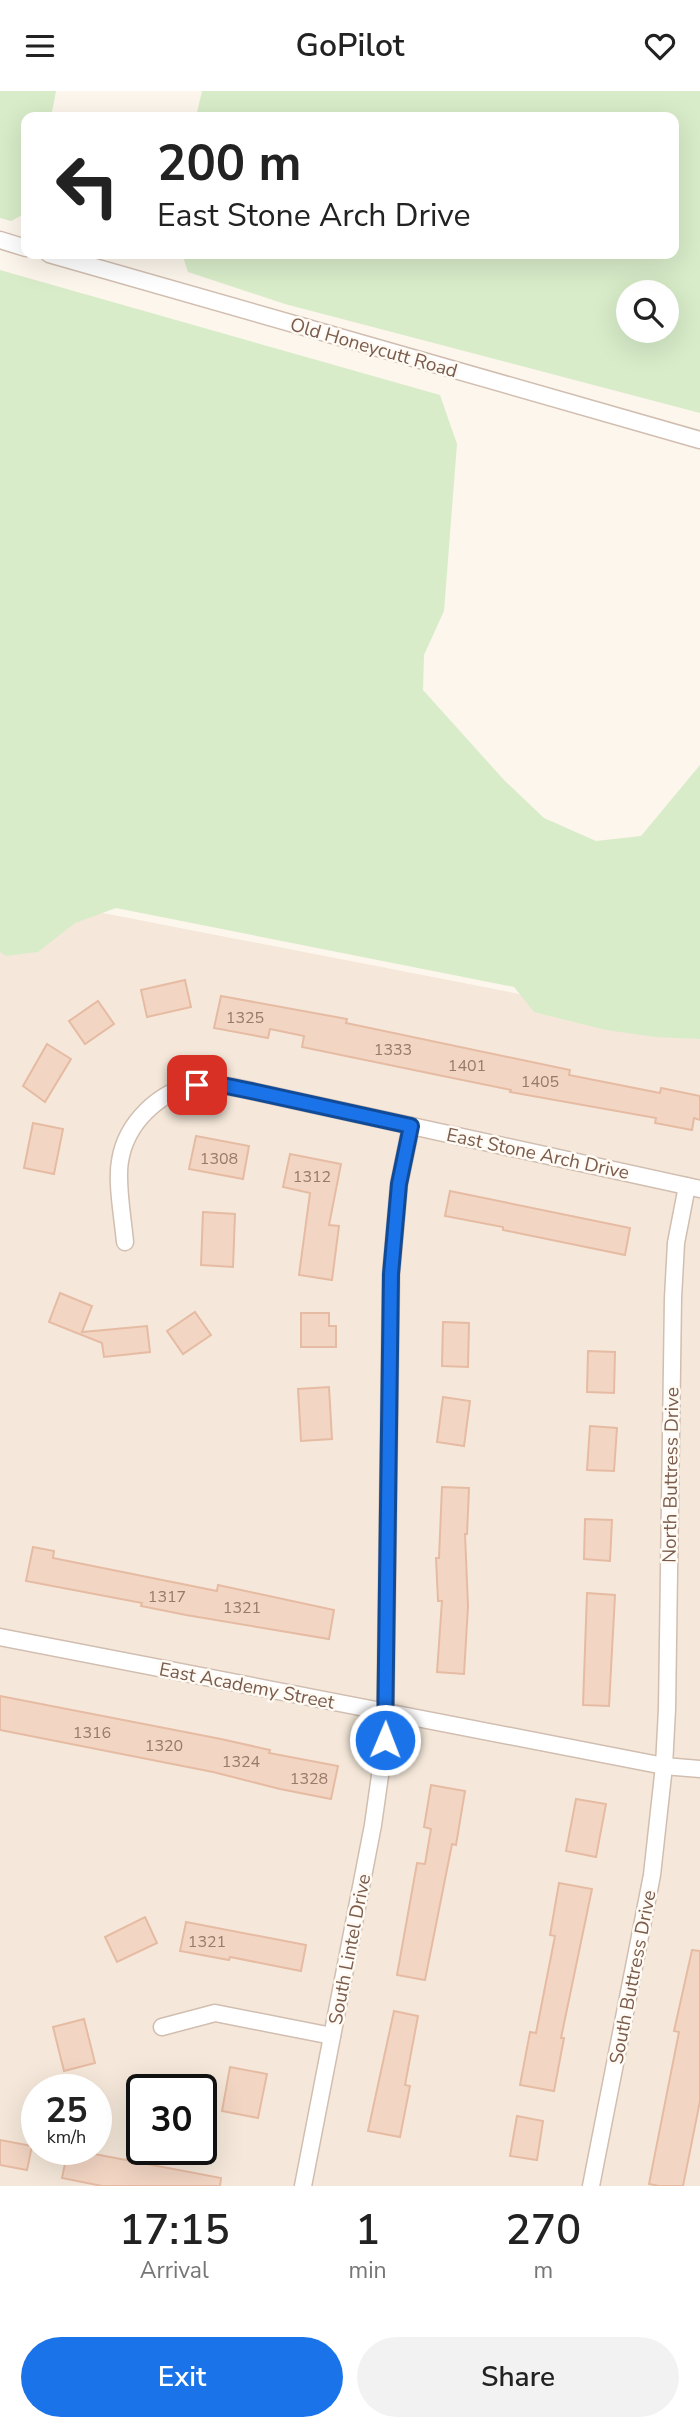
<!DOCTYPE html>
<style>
body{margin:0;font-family:"Nunito Sans",sans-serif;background:#f2f2f2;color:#222;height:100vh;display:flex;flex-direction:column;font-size:26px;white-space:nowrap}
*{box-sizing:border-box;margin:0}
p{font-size:23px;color:#767676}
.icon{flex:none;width:38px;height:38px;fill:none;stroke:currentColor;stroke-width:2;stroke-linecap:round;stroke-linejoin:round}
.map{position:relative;height:2095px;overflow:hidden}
.drawer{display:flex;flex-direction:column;background:#fff;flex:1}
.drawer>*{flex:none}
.hud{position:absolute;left:21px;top:21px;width:658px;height:147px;border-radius:14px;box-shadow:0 7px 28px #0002;background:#fff;color:#222;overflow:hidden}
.buttons{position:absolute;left:616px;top:189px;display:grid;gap:14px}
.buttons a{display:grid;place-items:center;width:63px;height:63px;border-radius:50%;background:#fff;box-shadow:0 7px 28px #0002;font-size:35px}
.speed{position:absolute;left:21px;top:1983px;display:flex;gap:14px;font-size:35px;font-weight:700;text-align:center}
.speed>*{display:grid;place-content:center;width:91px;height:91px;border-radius:50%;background:#fff;box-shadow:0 7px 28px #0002;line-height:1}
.speed small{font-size:18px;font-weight:400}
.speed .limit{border:4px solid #111;border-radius:10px;background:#fff;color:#111}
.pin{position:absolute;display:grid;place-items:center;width:60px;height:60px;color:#fff;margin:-30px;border-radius:14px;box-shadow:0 4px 10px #0006}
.me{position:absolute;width:77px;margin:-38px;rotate:1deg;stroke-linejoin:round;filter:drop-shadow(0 0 5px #0008)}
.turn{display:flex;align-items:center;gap:24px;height:147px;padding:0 21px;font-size:32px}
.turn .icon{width:91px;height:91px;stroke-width:2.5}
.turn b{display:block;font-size:49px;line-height:60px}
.eta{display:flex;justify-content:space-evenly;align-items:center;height:119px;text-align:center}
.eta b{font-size:42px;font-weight:600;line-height:49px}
.cta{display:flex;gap:14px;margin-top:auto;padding:14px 21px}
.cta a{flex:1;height:80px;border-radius:42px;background:#1a73e8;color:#fff;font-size:28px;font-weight:600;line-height:80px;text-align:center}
.cta a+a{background:#f2f2f2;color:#222}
header{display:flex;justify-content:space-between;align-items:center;height:91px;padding:0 21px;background:#fff;font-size:32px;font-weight:600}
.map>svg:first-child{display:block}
.residential{fill:#f5e8da;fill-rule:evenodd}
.green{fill:#d8ecc9;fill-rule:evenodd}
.building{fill:#f3d5c3;stroke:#e6bba3;stroke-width:2}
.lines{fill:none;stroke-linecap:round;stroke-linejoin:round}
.minor-casing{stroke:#d1beb0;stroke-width:19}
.minor{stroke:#fff;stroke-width:16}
.route-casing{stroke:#114b97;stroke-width:18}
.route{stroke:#1a73e8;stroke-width:12}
.labels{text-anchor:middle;stroke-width:5;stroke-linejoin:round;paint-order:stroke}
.number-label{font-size:16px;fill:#987a6a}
.street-label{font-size:19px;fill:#7a5c4d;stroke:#fffaf3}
</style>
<header><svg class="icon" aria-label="menu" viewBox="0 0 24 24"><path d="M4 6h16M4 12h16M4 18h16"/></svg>GoPilot<svg class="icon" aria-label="heart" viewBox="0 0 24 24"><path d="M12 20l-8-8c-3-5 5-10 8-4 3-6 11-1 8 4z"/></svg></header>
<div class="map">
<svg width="700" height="2095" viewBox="0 0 700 2095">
<rect width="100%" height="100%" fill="#fdf6ec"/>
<!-- residential -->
<path class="residential" d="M 0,802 L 700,938 L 700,2095 L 0,2095 ZM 37,1998 L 96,1998 L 96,2058 L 37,2058 ZM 142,1998 L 201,1998 L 201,2058 L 142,2058 Z"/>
<!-- green -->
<g class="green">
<path d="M 0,0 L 56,0 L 51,26 L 26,26 L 26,122 L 11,130 L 0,127 Z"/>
<path d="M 202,0 L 700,0 L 700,322 L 285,213 L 188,181 L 182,163 L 674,163 L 674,26 L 196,26 ZM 667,201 L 667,240 L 628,240 L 628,201 Z"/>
<path d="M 0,179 L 440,304 L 457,353 L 444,520 L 424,564 L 423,599 L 504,689 L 544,727 L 596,750 L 641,745 L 700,674 L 700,948 L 655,946 L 606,939 L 534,921 L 514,896 L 116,817 L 75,832 L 38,861 L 6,865 L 0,861 Z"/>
</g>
<!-- building -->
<g class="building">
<path d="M 185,889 L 191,916 L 147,926 L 141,899 Z"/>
<path d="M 221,905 L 347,928 L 346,932 L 570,979 L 569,984 L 660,1002 L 661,997 L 700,1005 L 700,1029 L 694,1027 L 692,1039 L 655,1032 L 656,1027 L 510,1001 L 511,999 L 438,984 L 302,956 L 304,945 L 270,938 L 268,947 L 214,937 Z"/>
<path d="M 98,910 L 114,933 L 85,953 L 69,930 Z"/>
<path d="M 47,953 L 71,968 L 45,1011 L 23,995 Z"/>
<path d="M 33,1032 L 63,1038 L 54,1083 L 24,1077 Z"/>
<path d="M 196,1045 L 249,1055 L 243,1088 L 189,1078 Z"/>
<path d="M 290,1063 L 341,1073 L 329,1134 L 339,1135 L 332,1189 L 299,1184 L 310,1102 L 283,1096 Z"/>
<path d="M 450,1100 L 630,1137 L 625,1164 L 503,1139 L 503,1136 L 445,1125 Z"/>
<path d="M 203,1121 L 235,1123 L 233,1176 L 201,1174 Z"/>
<path d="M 60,1202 L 92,1215 L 82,1241 L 147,1235 L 150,1261 L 104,1266 L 102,1252 L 49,1231 Z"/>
<path d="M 195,1221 L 211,1244 L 183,1263 L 167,1240 Z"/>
<path d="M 301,1222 L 329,1222 L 329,1235 L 336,1235 L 336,1256 L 301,1256 Z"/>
<path d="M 443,1231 L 469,1232 L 468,1276 L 442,1275 Z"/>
<path d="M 588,1260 L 615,1261 L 614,1302 L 587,1301 Z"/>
<path d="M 329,1296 L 332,1348 L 301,1350 L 298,1298 Z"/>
<path d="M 443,1306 L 470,1310 L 464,1355 L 437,1351 Z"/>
<path d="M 590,1335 L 617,1337 L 614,1380 L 587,1379 Z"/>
<path d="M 442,1396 L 469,1397 L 467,1443 L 465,1443 L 468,1515 L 464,1583 L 437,1581 L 442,1510 L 438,1510 L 436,1467 L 439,1467 Z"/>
<path d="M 585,1428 L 612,1429 L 610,1470 L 584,1468 Z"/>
<path d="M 33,1456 L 54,1460 L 53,1467 L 217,1500 L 218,1494 L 334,1519 L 329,1548 L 186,1524 L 141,1515 L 142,1512 L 26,1490 Z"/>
<path d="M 587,1502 L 615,1504 L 609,1615 L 583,1614 Z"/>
<path d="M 0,1605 L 221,1648 L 270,1659 L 269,1662 L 338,1675 L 331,1708 L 280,1698 L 213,1681 L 0,1639 Z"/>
<path d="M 431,1694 L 465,1700 L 456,1754 L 452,1753 L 425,1889 L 397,1884 L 417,1772 L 425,1773 L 431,1738 L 424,1736 Z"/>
<path d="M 576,1708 L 606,1713 L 596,1766 L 566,1760 Z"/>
<path d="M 559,1792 L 592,1798 L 561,1947 L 564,1947 L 554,2000 L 520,1994 L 530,1941 L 536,1942 L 555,1845 L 550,1844 Z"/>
<path d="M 145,1826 L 157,1852 L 117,1871 L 105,1846 Z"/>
<path d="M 186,1831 L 306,1854 L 301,1880 L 230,1866 L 229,1869 L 180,1860 Z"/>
<path d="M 692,1859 L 700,1860 L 700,2010 L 683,2095 L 659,2095 L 649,2093 L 679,1941 L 674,1940 Z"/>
<path d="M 394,1920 L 418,1925 L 405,1994 L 410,1995 L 400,2046 L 368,2040 Z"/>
<path d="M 84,1928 L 95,1972 L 64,1980 L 53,1936 Z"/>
<path d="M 230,1976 L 267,1983 L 258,2027 L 222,2020 Z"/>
<path d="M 517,2025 L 543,2030 L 537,2069 L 510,2065 Z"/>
<path d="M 0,2049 L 32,2055 L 27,2079 L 0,2074 Z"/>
<path d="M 68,2058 L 221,2087 L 220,2095 L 102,2095 L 62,2087 Z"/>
</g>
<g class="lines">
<defs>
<g id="minor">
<path d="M 0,149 L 26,157"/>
<path d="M 49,163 L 700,349"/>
<path d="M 125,1151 C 123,1128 116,1091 120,1070 C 126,1032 159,1000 196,994 C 216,991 237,997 256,1001 L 700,1098"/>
<path d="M 0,1546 L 664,1675 L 700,1678"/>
<path d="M 162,1936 L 215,1922 L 332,1945"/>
<path d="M 303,2095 L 373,1734 L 385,1649 L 391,1183 L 399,1093 L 411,1035"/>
<path d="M 591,2095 L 652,1784 L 664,1675 L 667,1618 L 673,1207 L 676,1152 L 687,1095"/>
</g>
</defs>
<!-- minor casing -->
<use href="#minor" class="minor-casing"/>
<!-- minor -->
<use href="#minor" class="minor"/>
</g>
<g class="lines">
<defs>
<path id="route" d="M 197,994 L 222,994 L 256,1001 L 411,1035 L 399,1093 L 391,1183 L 385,1649"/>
</defs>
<!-- route casing -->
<use href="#route" class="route-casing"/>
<!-- route -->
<use href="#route" class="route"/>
</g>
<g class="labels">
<!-- number labels -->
<g class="number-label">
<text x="245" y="932">1325</text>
<text x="393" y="964">1333</text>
<text x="467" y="980">1401</text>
<text x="540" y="996">1405</text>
<text x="219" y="1073">1308</text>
<text x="312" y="1091">1312</text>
<text x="167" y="1511">1317</text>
<text x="242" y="1522">1321</text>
<text x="92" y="1647">1316</text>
<text x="164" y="1660">1320</text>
<text x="241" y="1676">1324</text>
<text x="309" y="1693">1328</text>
<text x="207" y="1856">1321</text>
</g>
<!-- street labels -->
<g class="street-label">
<text transform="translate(374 256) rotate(16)" y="7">Old Honeycutt Road</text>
<text transform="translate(538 1062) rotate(12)" y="7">East Stone Arch Drive</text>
<text transform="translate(670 1384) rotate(-89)" y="7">North Buttress Drive</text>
<text transform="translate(247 1594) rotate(11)" y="7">East Academy Street</text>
<text transform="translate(349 1858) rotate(-79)" y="7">South Lintel Drive</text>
<text transform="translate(632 1886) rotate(-79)" y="7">South Buttress Drive</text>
</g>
</g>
</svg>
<div class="buttons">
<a><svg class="icon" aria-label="search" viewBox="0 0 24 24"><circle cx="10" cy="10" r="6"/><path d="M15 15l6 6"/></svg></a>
</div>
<div class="speed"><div>25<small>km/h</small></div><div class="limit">30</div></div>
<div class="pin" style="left:197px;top:994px;background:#d93025"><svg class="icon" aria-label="arrive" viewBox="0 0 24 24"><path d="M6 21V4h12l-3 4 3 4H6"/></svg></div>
<svg class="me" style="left:385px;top:1649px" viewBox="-20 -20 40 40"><circle r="17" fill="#1a73e8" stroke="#fff" stroke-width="3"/><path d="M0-11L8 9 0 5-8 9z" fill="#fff"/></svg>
<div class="hud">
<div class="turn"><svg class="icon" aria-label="left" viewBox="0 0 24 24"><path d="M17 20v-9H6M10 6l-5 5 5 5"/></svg><div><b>200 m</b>East Stone Arch Drive</div></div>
</div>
</div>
<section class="drawer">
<div class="eta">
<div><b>17:15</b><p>Arrival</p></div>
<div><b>1</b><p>min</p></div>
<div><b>270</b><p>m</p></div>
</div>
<div class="cta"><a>Exit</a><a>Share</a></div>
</section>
